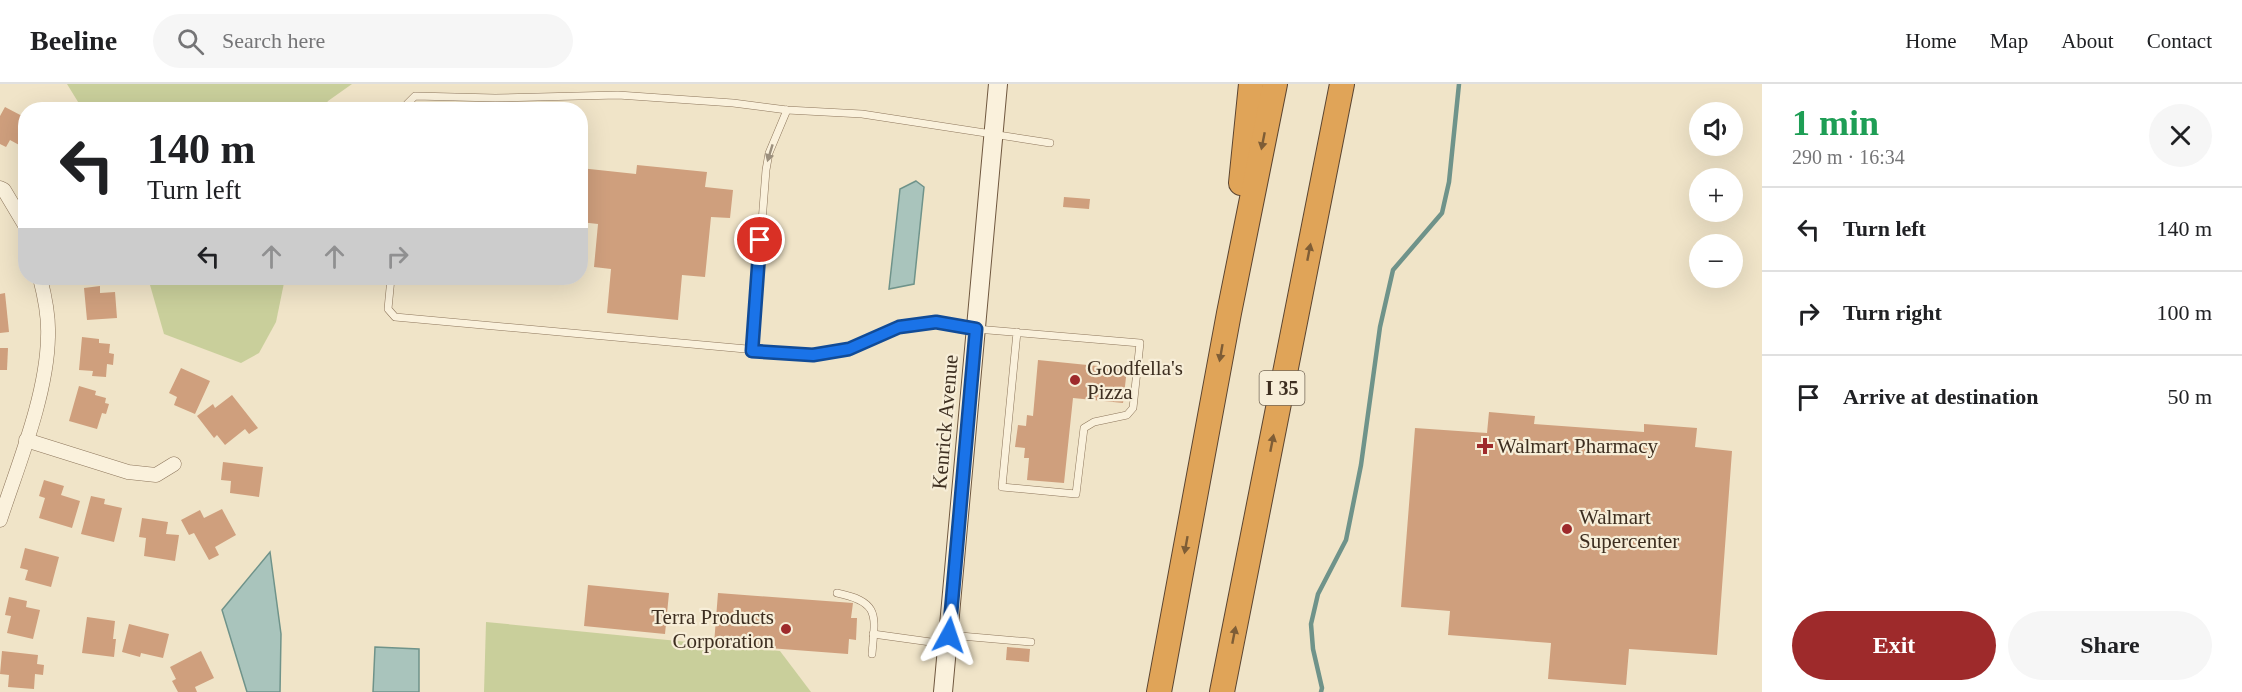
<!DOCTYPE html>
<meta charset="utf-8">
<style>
body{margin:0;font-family:"Times New Roman",serif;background:#f6f6f6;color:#202124;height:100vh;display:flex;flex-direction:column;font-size:22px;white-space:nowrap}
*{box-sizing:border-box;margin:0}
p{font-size:20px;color:#757577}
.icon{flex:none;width:33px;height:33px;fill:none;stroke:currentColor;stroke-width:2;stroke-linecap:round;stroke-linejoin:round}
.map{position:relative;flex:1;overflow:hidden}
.details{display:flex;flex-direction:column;background:#fff;width:480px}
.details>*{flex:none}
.banner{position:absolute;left:18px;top:18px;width:570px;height:183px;border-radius:24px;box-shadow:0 6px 24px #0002;background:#fff;color:#202124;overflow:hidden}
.controls{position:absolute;left:1689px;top:18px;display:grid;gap:12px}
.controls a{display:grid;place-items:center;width:54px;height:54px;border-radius:50%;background:#fff;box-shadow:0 6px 24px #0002;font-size:30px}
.pin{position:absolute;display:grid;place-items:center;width:51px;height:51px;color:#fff;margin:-26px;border:3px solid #fff;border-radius:50%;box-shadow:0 2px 6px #0007}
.me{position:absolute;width:66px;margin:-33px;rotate:5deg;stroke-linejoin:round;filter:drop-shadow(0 0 4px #0008)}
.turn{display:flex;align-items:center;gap:21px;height:126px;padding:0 30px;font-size:27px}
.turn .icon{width:78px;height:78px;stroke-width:2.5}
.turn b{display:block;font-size:42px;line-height:51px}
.lanes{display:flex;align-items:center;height:57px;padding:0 30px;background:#0003;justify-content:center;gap:30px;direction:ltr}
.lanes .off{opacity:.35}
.round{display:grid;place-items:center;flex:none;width:63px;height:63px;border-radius:32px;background:#f6f6f6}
.head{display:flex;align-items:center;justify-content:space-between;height:102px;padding:0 30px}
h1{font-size:36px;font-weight:600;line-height:45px;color:#1e9e55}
.primary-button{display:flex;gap:12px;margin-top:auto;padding:12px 30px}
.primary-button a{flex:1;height:69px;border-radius:36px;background:#9e2a2b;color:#fff;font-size:24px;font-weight:600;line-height:69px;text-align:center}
.primary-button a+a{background:#f6f6f6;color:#202124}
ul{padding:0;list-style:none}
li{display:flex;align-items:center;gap:18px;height:84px;padding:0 30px;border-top:2px solid #e0e0e0}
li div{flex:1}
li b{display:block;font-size:22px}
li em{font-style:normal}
header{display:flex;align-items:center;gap:36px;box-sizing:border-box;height:84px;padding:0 30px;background:#fff;border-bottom:2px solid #e0e0e0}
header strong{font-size:28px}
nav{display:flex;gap:33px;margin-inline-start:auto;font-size:21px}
.search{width:420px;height:54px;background:#f6f6f6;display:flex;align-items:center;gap:15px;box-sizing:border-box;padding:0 21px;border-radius:33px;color:#757577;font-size:22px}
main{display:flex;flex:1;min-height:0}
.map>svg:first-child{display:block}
.green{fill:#c9cf9b}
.water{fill:#a9c4bc;stroke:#6f938a;stroke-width:1.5}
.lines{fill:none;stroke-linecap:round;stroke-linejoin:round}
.stream{stroke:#6f938a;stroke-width:4.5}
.building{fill:#cf9f7d}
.lane-casing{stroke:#8d765c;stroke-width:8}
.street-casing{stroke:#8d765c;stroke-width:15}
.secondary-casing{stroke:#6f573f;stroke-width:20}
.highway-casing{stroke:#5b4430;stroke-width:26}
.lane{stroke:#faf1dc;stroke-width:7}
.street{stroke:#faf1dc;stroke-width:14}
.secondary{stroke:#faf1dc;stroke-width:18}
.highway{stroke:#e0a458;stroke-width:24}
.oneway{fill:#7e5d36}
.oneway2{fill:#9c907e}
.route-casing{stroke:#114b97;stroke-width:15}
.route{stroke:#1a73e8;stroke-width:10}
.poi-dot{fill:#9e2a2b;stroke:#f7eed8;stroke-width:2}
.labels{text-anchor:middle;stroke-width:4.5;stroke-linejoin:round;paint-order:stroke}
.shield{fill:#f7eed8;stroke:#756857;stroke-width:1.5}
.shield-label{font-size:20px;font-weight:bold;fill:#3d2e20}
.poi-label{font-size:21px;fill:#3d2e20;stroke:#f7eed8;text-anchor:start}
.street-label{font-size:21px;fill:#3d2e20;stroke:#f7eed8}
</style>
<header>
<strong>Beeline</strong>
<div class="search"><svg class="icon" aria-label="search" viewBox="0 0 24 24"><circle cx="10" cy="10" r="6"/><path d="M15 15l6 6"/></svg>Search here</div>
<nav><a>Home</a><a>Map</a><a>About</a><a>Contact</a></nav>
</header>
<main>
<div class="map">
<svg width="1762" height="608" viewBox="0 0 1762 608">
<rect width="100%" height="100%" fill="#f0e4c8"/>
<!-- green -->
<g class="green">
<path d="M 67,0 L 352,0 L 328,17 L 323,25 L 83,26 Z"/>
<path d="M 148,194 L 285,194 L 276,238 L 259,269 L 241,279 L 164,250 Z"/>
<path d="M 486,538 L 780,567 L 811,608 L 484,608 Z"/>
</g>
<!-- water -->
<g class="water">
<path d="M 916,97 L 924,103 L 914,200 L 889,205 L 900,105 Z"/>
<path d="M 270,468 L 281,550 L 280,608 L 247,608 L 222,526 Z"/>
<path d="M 375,563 L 419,565 L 419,608 L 373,608 Z"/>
</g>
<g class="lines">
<!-- stream -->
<path class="stream" d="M 1321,608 L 1322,604 L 1313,565 L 1311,540 L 1318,510 L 1346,456 L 1361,381 L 1380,243 L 1393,186 L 1442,129 L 1449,98 L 1459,0"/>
</g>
<!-- building -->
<g class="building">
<path d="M 5,23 L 26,34 L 26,54 L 21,62 L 10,56 L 6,63 L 0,60 L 0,32 Z"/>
<path d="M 637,81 L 707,88 L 705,103 L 733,106 L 730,134 L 711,133 L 705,193 L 682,191 L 678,236 L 607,229 L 611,185 L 594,183 L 598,140 L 580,138 L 580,84 L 636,90 Z"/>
<path d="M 1064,113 L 1090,115 L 1089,125 L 1063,123 Z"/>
<path d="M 100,202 L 100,209 L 115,208 L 117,234 L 87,236 L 84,204 Z"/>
<path d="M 5,209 L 9,248 L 0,249 L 0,210 Z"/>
<path d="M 82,253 L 99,255 L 99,259 L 110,260 L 109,269 L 114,270 L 113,281 L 107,280 L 106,293 L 92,292 L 93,287 L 79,286 Z"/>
<path d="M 0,264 L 8,264 L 7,286 L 0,286 Z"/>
<path d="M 1038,276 L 1127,285 L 1123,319 L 1073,314 L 1064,399 L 1027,396 L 1029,374 L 1024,374 L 1025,364 L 1015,363 L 1018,341 L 1026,342 L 1027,331 L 1033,332 Z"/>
<path d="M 181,284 L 210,297 L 195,330 L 174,321 L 177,313 L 169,309 Z"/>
<path d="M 79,302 L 96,307 L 95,311 L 106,314 L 105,319 L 109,320 L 106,330 L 102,329 L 97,345 L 69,337 Z"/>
<path d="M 232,311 L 258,344 L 249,350 L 245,345 L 225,361 L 217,351 L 214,354 L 197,332 L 213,320 L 215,324 Z"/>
<path d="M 1489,328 L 1535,332 L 1534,340 L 1644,348 L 1644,340 L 1697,344 L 1695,363 L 1732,367 L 1717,571 L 1629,565 L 1626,601 L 1548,595 L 1551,559 L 1448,551 L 1450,527 L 1401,523 L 1415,344 L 1487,349 Z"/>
<path d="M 223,378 L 263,383 L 259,413 L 230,409 L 231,397 L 221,396 Z"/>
<path d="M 44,396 L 64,402 L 61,411 L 80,417 L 72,444 L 39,434 L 45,414 L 39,412 Z"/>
<path d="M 91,412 L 105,415 L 104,420 L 122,424 L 114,458 L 81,450 Z"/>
<path d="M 222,425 L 236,451 L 215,463 L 219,471 L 209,476 L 194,449 L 189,451 L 181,436 L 200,426 L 204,434 Z"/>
<path d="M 142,434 L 168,438 L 166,450 L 179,451 L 175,477 L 144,472 L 146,454 L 139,453 Z"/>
<path d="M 25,464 L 59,473 L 51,503 L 25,496 L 28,486 L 20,484 Z"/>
<path d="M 588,501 L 669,509 L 665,550 L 584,542 Z"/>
<path d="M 718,509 L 853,519 L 851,534 L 857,534 L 856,556 L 849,555 L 848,570 L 714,560 Z"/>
<path d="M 9,513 L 27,517 L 26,523 L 40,526 L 33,555 L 7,549 L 11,532 L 5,531 Z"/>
<path d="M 87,533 L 115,537 L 113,555 L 116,555 L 114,573 L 82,569 Z"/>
<path d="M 129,540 L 169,550 L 163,574 L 141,569 L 140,573 L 122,568 Z"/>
<path d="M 1007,563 L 1030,565 L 1029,578 L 1006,576 Z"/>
<path d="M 2,567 L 38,571 L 37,580 L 44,581 L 43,591 L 35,590 L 34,605 L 8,603 L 9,591 L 0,590 Z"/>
<path d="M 201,567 L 214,594 L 195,603 L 197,608 L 178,608 L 172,597 L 176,595 L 170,583 Z"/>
</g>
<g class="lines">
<defs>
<g id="lane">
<path d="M 407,26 L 407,20 L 415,12 L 495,14 L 618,11 L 733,19 L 787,26 L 862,30 L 1050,59"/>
<path d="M 391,194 L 388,225 L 395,233 L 812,271 L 849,265 L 899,243 L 936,238 L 976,245 L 1140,259 L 1133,324 L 1127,331 L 1094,338 L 1084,344 L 1076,410 L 1002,403 L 1017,248"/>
<path d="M 752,267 L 766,86 L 769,69 L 787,26"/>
<path d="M 837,509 C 881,518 875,532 872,570"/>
<path d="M 873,550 L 945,560"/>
<path d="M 949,551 L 1031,558"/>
</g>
<g id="street">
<path d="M 0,104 L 4,106 L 26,143"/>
<path d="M 26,356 L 128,388 L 156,391 L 174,380"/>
<path d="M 0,436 C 18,381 47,311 48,253 C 49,233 45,213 40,194"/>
</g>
<path id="secondary" d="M 943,608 L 998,0"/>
<g id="highway">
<path d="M 1241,99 L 1251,0"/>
<path d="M 1159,608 L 1229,229 L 1275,0"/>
<path d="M 1222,608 L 1342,0"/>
</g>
</defs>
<!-- lane casing -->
<use href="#lane" class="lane-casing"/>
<!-- street casing -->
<use href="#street" class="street-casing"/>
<!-- secondary casing -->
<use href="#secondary" class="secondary-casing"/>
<!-- highway casing -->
<use href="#highway" class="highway-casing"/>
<!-- lane -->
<use href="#lane" class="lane"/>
<!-- street -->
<use href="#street" class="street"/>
<!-- secondary -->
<use href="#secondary" class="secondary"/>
<!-- highway -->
<use href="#highway" class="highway"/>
</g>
<!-- one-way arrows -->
<defs><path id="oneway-solid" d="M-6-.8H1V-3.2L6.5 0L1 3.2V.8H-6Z" transform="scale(1.5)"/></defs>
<g class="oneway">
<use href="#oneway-solid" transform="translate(1263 57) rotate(101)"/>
<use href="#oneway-solid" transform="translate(1309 168) rotate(-79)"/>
<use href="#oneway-solid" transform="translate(1221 269) rotate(100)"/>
<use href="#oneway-solid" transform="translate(1272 359) rotate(-79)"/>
<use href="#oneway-solid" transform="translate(1186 461) rotate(100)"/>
<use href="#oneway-solid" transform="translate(1234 551) rotate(-79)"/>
</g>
<use class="oneway2" href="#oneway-solid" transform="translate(770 69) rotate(107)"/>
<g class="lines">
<defs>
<path id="route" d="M 760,156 L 752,267 L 813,271 L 849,265 L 899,243 L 936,238 L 976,245 L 949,551"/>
</defs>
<!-- route casing -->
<use href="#route" class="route-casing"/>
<!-- route -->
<use href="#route" class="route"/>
</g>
<!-- markers -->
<g class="poi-dot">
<circle cx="1075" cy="296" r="6"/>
<path d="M1482 353h6v6h6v6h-6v6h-6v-6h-6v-6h6z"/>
<circle cx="1567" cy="445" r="6"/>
<circle cx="786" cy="545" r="6"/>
</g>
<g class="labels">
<!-- shield labels -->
<rect class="shield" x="1259.5" y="287" width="45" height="34" rx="4.5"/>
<g class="shield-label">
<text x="1282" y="311">I 35</text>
</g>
<!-- poi labels -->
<g class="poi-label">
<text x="1087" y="291">Goodfella's<tspan x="1087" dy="24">Pizza</tspan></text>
<text x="1497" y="369">Walmart Pharmacy</text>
<text x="1579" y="440">Walmart<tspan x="1579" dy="24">Supercenter</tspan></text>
<text x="774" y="540" text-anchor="end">Terra Products<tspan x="774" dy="24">Corporation</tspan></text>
</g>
<!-- street labels -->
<g class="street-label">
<text transform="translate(945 338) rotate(-85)" y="7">Kenrick Avenue</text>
</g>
</g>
</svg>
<div class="controls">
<a><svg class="icon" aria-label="sound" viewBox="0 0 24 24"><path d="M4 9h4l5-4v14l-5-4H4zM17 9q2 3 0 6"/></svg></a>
<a>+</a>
<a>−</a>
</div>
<div class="pin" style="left:760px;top:156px;background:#d93025"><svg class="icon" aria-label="arrive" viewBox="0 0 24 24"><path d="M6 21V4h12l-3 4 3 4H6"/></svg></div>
<svg class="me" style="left:949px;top:551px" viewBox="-20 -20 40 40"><path d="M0-17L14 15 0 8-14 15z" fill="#1a73e8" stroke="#fff" stroke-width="4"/></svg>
<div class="banner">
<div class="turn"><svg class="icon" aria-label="left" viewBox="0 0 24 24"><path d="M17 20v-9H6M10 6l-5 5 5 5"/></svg><div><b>140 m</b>Turn left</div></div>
<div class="lanes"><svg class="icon" aria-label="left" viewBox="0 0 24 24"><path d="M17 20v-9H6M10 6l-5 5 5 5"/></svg><svg class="icon off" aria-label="ahead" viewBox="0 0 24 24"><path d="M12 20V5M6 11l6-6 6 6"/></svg><svg class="icon off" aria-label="ahead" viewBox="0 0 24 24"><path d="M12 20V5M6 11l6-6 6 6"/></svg><svg class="icon off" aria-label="right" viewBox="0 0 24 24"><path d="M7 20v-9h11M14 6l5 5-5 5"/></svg></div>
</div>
</div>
<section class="details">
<div class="head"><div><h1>1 min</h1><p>290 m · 16:34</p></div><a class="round"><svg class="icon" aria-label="close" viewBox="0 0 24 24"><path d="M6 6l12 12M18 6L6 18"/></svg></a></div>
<ul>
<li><svg class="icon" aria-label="left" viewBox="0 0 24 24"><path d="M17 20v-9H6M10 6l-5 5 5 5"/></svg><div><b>Turn left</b></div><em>140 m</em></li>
<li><svg class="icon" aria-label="right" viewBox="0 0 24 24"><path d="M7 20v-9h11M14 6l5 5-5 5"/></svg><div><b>Turn right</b></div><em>100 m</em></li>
<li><svg class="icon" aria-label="arrive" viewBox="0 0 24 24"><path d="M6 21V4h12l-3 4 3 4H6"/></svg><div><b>Arrive at destination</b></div><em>50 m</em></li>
</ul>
<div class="primary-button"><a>Exit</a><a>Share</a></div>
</section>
</main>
